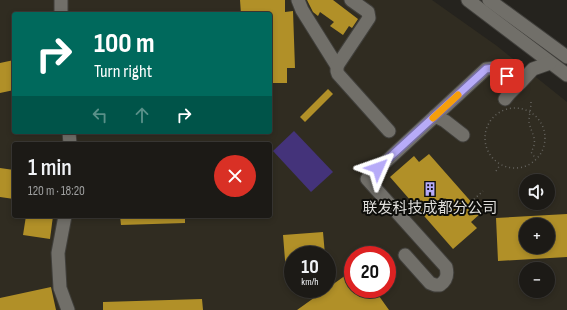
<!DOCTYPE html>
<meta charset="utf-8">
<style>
body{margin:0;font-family:"Sofia Sans Condensed","Noto Sans SC",sans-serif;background:#25231f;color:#f1f3f6;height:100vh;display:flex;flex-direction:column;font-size:15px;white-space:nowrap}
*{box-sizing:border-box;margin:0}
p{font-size:13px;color:#a0a1a1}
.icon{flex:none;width:22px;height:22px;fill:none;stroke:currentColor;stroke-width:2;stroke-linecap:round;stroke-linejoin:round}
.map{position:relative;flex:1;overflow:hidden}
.drawer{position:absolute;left:12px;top:142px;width:260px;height:76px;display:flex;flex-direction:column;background:#1c1a16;border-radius:4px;box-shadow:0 2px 6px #0003,0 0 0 1px #3a3835}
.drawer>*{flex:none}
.hud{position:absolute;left:12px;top:12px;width:260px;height:122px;border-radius:4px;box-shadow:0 2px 6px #0003,0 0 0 1px #3a3835;background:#00695c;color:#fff;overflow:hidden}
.buttons{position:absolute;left:519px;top:174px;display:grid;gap:8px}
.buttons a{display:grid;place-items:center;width:36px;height:36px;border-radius:50%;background:#1c1a16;box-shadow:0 2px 6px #0003,0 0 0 1px #3a3835;font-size:20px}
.speed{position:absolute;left:284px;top:246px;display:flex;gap:8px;font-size:20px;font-weight:700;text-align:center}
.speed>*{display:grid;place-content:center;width:52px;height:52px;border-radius:50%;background:#1c1a16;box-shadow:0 2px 6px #0003,0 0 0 1px #3a3835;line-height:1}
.speed small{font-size:10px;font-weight:400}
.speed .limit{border:6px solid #d22;background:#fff;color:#111}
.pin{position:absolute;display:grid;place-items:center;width:34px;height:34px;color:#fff;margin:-17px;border-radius:8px;box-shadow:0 2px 6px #0006}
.me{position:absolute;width:44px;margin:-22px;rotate:47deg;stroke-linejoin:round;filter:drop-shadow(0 0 3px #0008)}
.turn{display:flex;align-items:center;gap:14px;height:84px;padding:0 16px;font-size:18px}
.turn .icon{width:52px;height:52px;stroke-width:2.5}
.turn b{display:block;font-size:28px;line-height:34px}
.lanes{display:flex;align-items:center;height:38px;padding:0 16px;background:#0003;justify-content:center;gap:20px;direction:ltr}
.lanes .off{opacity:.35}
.round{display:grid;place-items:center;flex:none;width:42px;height:42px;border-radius:21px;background:#25231f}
.summary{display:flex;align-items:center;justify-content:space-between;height:68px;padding:0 16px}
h1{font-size:24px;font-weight:600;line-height:30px}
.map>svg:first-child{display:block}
.built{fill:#302c21;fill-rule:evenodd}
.green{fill:#44337a}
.building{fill:#b19028;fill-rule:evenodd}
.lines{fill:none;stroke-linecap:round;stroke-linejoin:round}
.minor-casing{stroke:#403f3b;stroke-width:15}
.path{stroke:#65645f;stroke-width:1.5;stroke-dasharray:1 3;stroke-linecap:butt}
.minor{stroke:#716f69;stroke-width:13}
.route-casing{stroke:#776fa1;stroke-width:10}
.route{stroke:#b7abf8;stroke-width:7}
.slow{stroke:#f59e0b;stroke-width:7}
.labels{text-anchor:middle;stroke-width:4;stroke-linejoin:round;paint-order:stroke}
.poi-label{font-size:15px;fill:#dfdedb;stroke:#0d0d0a}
</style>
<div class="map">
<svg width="567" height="310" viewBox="0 0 567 310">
<rect width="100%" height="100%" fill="#25231e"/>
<!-- built -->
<path class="built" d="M 0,0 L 432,0 L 497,46 L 567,102 L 567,310 L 0,310 ZM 14,14 L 270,14 L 270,132 L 14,132 ZM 14,144 L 270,144 L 270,216 L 14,216 ZM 526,181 L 548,181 L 548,203 L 526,203 ZM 526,225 L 548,225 L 548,247 L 526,247 ZM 293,255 L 327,255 L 327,289 L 293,289 ZM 353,255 L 387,255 L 387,289 L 353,289 ZM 526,269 L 548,269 L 548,291 L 526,291 Z"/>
<!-- green -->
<path class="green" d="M 294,131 L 333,172 L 311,192 L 273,151 Z"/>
<!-- building -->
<g class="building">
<path d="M 240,0 L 285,0 L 285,12 L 293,11 L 295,68 L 287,68 L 287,83 L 270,83 L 270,14 L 241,14 Z"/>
<path d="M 307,0 L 333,0 L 358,19 L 352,28 L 349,26 L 343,35 L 330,26 L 334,22 L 320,12 L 318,16 L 313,12 Z"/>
<path d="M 14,60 L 14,90 L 0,93 L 0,63 Z"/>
<path d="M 328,89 L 333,94 L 305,122 L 300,117 Z"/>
<path d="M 429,154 L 481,213 L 471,222 L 477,228 L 453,249 L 390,177 L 414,156 L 419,162 Z"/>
<path d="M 0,168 L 14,170 L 14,199 L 0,197 Z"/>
<path d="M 567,214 L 567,257 L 498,261 L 496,218 ZM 526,225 L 548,225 L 548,247 L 526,247 Z"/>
<path d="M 26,216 L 53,216 L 50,239 L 23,235 Z"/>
<path d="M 120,216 L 185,216 L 185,223 L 121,225 Z"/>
<path d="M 323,232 L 325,255 L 293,255 L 293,271 L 286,272 L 283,235 Z"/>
<path d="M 353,270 L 353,289 L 374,289 L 389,310 L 297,310 Z"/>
<path d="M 51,287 L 56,310 L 0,310 L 0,298 Z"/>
<path d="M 202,299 L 203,310 L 103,310 L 103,302 Z"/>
</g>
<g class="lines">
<defs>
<g id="minor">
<path d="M 61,0 L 61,14"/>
<path d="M 298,0 L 302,10 L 337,66 L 337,71 L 338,74 L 389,131"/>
<path d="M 468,0 L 567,75"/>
<path d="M 489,0 L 567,57"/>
<path d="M 337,66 L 369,18 L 368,12 L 351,0"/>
<path d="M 505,99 L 509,94 L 520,83"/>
<path d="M 435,116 L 445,121 L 463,135"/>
<path d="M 69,132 L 70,144"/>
<path d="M 65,216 L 58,253 L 60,288 L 68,310"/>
<path d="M 405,255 L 430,283 L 435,285 L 440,285 C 447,280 448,275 446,267 L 367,179 L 486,69 L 494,68 L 520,83 L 533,69 L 550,63"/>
</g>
</defs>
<!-- minor casing -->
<use href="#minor" class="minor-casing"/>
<!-- path -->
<g class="path">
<path d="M 531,102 C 531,108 529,115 529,122 C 531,134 539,139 531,152 L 536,159"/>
<circle cx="515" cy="138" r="30"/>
<path d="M 496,171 L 500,165"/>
<path d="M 471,202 L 483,191"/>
</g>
<!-- minor -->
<use href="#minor" class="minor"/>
</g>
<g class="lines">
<defs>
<path id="route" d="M 378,168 L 486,69 L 494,68 L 507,76"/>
</defs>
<!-- route casing -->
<use href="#route" class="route-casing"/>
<!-- route -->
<use href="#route" class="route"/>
<!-- slow -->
<path class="slow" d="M 433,118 L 458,95"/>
</g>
<!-- icons -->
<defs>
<symbol id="building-bare" viewBox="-9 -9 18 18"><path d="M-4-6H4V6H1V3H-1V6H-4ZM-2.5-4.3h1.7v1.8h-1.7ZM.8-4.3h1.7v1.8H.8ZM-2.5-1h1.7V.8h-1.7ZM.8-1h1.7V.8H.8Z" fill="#b7abf8" stroke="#0d0d0a" stroke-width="2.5" paint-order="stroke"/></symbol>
</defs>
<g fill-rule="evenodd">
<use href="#building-bare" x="420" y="179" width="20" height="20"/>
</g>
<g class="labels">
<!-- poi labels -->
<g class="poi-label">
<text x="430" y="213">联发科技成都分公司</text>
</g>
</g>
</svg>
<div class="buttons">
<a><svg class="icon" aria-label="sound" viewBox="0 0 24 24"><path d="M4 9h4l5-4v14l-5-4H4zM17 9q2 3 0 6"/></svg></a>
<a>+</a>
<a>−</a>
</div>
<div class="speed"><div>10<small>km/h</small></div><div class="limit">20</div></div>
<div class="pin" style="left:507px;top:76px;background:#d93025"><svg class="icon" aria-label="arrive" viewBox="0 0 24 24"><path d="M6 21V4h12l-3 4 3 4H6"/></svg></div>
<svg class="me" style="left:378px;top:168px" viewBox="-20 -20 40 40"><path d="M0-17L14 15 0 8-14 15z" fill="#b7abf8" stroke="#fff" stroke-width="4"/></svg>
<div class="hud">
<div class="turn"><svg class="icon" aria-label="right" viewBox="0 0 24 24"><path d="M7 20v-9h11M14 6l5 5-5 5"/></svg><div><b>100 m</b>Turn right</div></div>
<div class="lanes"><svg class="icon off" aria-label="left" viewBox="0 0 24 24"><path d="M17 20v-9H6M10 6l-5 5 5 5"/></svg><svg class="icon off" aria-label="ahead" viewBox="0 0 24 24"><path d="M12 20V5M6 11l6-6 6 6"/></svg><svg class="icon" aria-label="right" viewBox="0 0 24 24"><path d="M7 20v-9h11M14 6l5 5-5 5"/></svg></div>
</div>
<section class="drawer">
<div class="summary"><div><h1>1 min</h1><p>120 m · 18:20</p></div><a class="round" style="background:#d93025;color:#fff"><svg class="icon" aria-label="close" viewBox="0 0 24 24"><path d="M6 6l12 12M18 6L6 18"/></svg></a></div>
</section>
</div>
